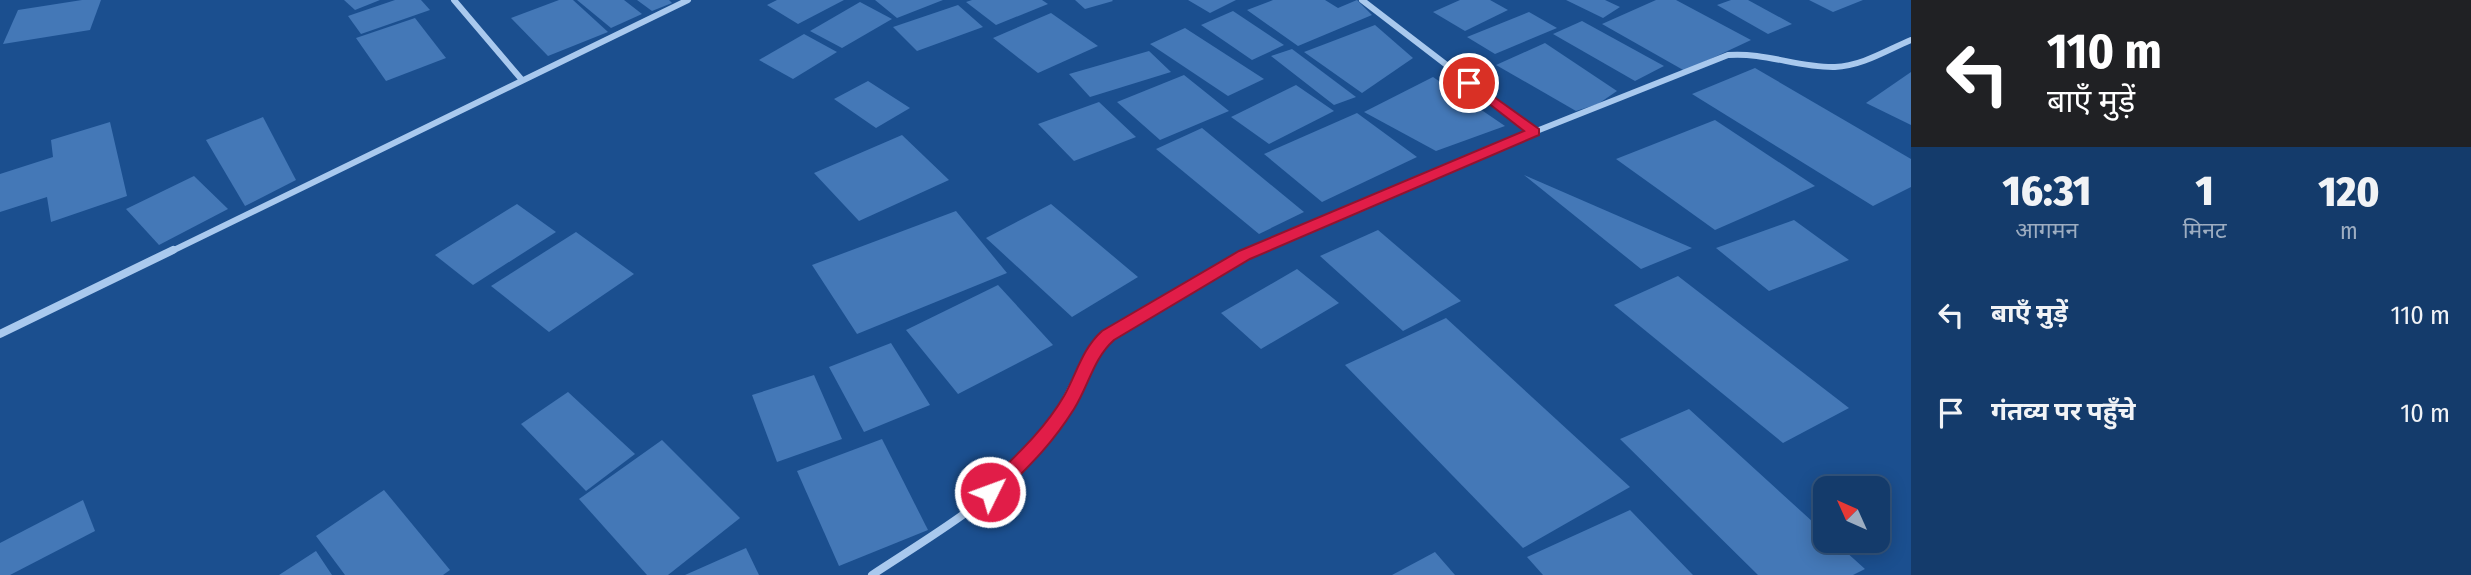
<!DOCTYPE html>
<html lang="hi">
<meta charset="utf-8">
<style>
body{margin:0;font-family:"Fira Sans Condensed","Noto Sans Devanagari",sans-serif;background:#1d4271;color:#f1f3f6;height:100vh;display:flex;flex-direction:column;font-size:26px;white-space:nowrap}
*{box-sizing:border-box;margin:0}
p{font-size:23px;color:#9dadc1}
.icon{flex:none;width:38px;height:38px;fill:none;stroke:currentColor;stroke-width:2;stroke-linecap:round;stroke-linejoin:round}
.map{position:relative;flex:1;overflow:hidden}
.side{display:flex;flex-direction:column;background:#143b6b;width:560px}
.side>*{flex:none}
.guide{background:#202124;color:#fff;overflow:hidden}
.needle{width:46px;rotate:315deg}
.buttons{position:absolute;left:1813px;top:476px;display:grid;gap:14px}
.buttons a{display:grid;place-items:center;width:77px;height:77px;border-radius:14px;background:#143b6b;box-shadow:0 4px 18px #0003,0 0 0 2px #33557e;font-size:35px}
.pin{position:absolute;display:grid;place-items:center;width:60px;height:60px;color:#fff;margin:-30px;border:4px solid #fff;border-radius:50%;box-shadow:0 2px 7px #0007}
.me{position:absolute;width:77px;margin:-38px;rotate:48deg;stroke-linejoin:round;filter:drop-shadow(0 0 5px #0008)}
.turn{display:flex;align-items:center;gap:24px;height:147px;padding:0 21px;font-size:32px}
.turn .icon{width:91px;height:91px;stroke-width:2.5}
.turn b{display:block;font-size:49px;line-height:60px}
.eta{display:flex;justify-content:space-evenly;align-items:center;height:119px;text-align:center}
.eta b{font-size:42px;font-weight:800;line-height:49px}
ul{padding:0;list-style:none}
li{display:flex;align-items:center;gap:21px;height:98px;padding:0 21px}
li div{flex:1}
li b{display:block;font-size:26px}
li em{font-style:normal}
main{display:flex;flex:1;min-height:0}
.map>svg:first-child{display:block}
.building{fill:#4478b7}
.lines{fill:none;stroke-linecap:round;stroke-linejoin:round}
.minor-far1{stroke:#a9c9ee;stroke-width:6}
.minor{stroke:#a9c9ee;stroke-width:8}
.route{fill:#e11d48;stroke:#92132f;stroke-width:2}
</style>
<main>
<div class="map">
<svg width="1911" height="575" viewBox="0 0 1911 575">
<rect width="100%" height="100%" fill="#1b4f8f"/>
<!-- building -->
<g class="building">
<path d="M 82,0 L 101,0 L 90,30 L 3,44 L 18,10 Z"/>
<path d="M 344,0 L 380,0 L 355,10 Z"/>
<path d="M 395,0 L 421,0 L 430,10 L 361,34 L 348,16 Z"/>
<path d="M 559,0 L 573,0 L 608,32 L 548,56 L 511,18 Z"/>
<path d="M 577,0 L 624,0 L 642,14 L 611,28 Z"/>
<path d="M 637,0 L 669,0 L 672,3 L 652,11 Z"/>
<path d="M 777,0 L 844,0 L 798,24 L 767,5 Z"/>
<path d="M 875,0 L 943,0 L 897,18 Z"/>
<path d="M 972,0 L 1042,0 L 1048,4 L 996,25 L 966,2 Z"/>
<path d="M 1075,0 L 1112,0 L 1113,1 L 1085,9 Z"/>
<path d="M 1188,0 L 1236,0 L 1210,13 Z"/>
<path d="M 1273,0 L 1325,0 L 1338,8 L 1357,0 L 1372,15 L 1298,46 L 1247,10 Z"/>
<path d="M 1460,0 L 1490,0 L 1508,10 L 1465,31 L 1433,12 Z"/>
<path d="M 1566,0 L 1605,0 L 1620,7 L 1603,18 Z"/>
<path d="M 1656,0 L 1676,0 L 1751,40 L 1685,71 L 1602,24 Z"/>
<path d="M 1731,0 L 1748,0 L 1792,24 L 1768,34 L 1717,5 Z"/>
<path d="M 1809,0 L 1863,0 L 1833,12 Z"/>
<path d="M 860,2 L 892,19 L 842,48 L 810,31 Z"/>
<path d="M 958,5 L 983,27 L 917,51 L 893,27 Z"/>
<path d="M 1233,11 L 1284,45 L 1252,60 L 1201,25 Z"/>
<path d="M 1529,12 L 1557,28 L 1495,54 L 1467,37 Z"/>
<path d="M 1051,13 L 1098,46 L 1038,73 L 993,38 Z"/>
<path d="M 415,18 L 446,58 L 386,81 L 356,38 Z"/>
<path d="M 1582,21 L 1664,66 L 1635,81 L 1553,34 Z"/>
<path d="M 1375,25 L 1413,58 L 1362,93 L 1304,52 Z"/>
<path d="M 1185,28 L 1264,79 L 1228,96 L 1150,44 Z"/>
<path d="M 804,34 L 837,52 L 793,79 L 759,60 Z"/>
<path d="M 1545,43 L 1617,91 L 1598,104 L 1576,111 L 1496,65 Z"/>
<path d="M 1292,49 L 1356,97 L 1334,105 L 1271,56 Z"/>
<path d="M 1149,51 L 1171,72 L 1090,97 L 1069,74 Z"/>
<path d="M 1755,68 L 1911,159 L 1911,187 L 1873,206 L 1692,94 Z"/>
<path d="M 1911,72 L 1911,125 L 1866,103 Z"/>
<path d="M 1184,75 L 1229,111 L 1160,140 L 1117,102 Z"/>
<path d="M 1433,77 L 1505,126 L 1436,151 L 1364,112 Z"/>
<path d="M 868,81 L 910,108 L 876,128 L 834,99 Z"/>
<path d="M 1296,85 L 1334,111 L 1269,144 L 1231,117 Z"/>
<path d="M 1099,102 L 1136,137 L 1074,161 L 1038,124 Z"/>
<path d="M 1357,113 L 1417,157 L 1322,202 L 1264,154 Z"/>
<path d="M 263,117 L 296,180 L 245,206 L 206,140 Z"/>
<path d="M 1715,120 L 1815,186 L 1715,230 L 1616,159 Z"/>
<path d="M 110,122 L 127,196 L 51,222 L 47,197 L 0,212 L 0,174 L 53,157 L 51,140 Z"/>
<path d="M 1202,128 L 1304,212 L 1259,234 L 1156,149 Z"/>
<path d="M 902,135 L 949,180 L 859,221 L 814,173 Z"/>
<path d="M 1524,175 L 1692,248 L 1641,269 Z"/>
<path d="M 194,176 L 228,209 L 159,245 L 126,209 Z"/>
<path d="M 517,204 L 556,232 L 473,285 L 435,255 Z"/>
<path d="M 1051,204 L 1138,277 L 1072,317 L 986,238 Z"/>
<path d="M 956,211 L 1007,273 L 857,334 L 812,265 Z"/>
<path d="M 1794,220 L 1849,260 L 1769,291 L 1716,248 Z"/>
<path d="M 1378,230 L 1461,301 L 1403,331 L 1320,256 Z"/>
<path d="M 576,232 L 634,274 L 549,332 L 491,286 Z"/>
<path d="M 1297,269 L 1339,303 L 1261,349 L 1221,313 Z"/>
<path d="M 1678,276 L 1849,408 L 1783,443 L 1614,305 Z"/>
<path d="M 998,285 L 1053,345 L 958,394 L 906,330 Z"/>
<path d="M 1446,318 L 1630,487 L 1523,548 L 1345,365 Z"/>
<path d="M 891,343 L 930,405 L 864,432 L 829,367 Z"/>
<path d="M 814,375 L 842,439 L 777,462 L 752,395 Z"/>
<path d="M 568,392 L 635,454 L 586,491 L 521,424 Z"/>
<path d="M 1689,409 L 1825,533 L 1825,541 L 1834,541 L 1865,569 L 1853,575 L 1758,575 L 1620,439 Z"/>
<path d="M 882,439 L 928,530 L 839,566 L 797,471 Z"/>
<path d="M 662,440 L 740,518 L 668,575 L 647,575 L 579,499 Z"/>
<path d="M 384,490 L 450,570 L 443,575 L 345,575 L 316,536 Z"/>
<path d="M 83,500 L 95,531 L 10,575 L 0,575 L 0,543 Z"/>
<path d="M 1630,510 L 1693,575 L 1543,575 L 1527,557 Z"/>
<path d="M 746,548 L 759,575 L 685,575 Z"/>
<path d="M 316,551 L 332,575 L 279,575 Z"/>
<path d="M 1435,552 L 1455,575 L 1392,575 Z"/>
</g>
<g class="lines">
<!-- minor-far1 -->
<g class="minor-far1">
<path d="M 454,0 L 522,80"/>
<path d="M 1362,0 L 1534,132"/>
<path d="M 170,252 L 688,0"/>
<path d="M 1252,252 L 1534,132 L 1728,55 C 1765,52 1799,68 1835,67 C 1862,66 1887,50 1911,40"/>
</g>
<!-- minor -->
<g class="minor">
<path d="M 0,334 L 173,250"/>
<path d="M 872,575 C 925,540 982,507 1027,461 C 1059,427 1069,383 1097,347 C 1115,325 1226,263 1256,250"/>
</g>
</g>
<!-- route -->
<path class="route" d="M 1469,79 L 1539,129 L 1539,135 L 1250,259 L 1114,340 C 1093,359 1089,385 1074,409 C 1050,447 1028,467 997,498 L 984,498 L 981,492 L 984,487 C 1013,458 1043,432 1064,396 C 1077,373 1082,349 1102,331 L 1239,251 L 1524,131 L 1465,85 L 1463,83 Z"/>
</svg>
<div class="buttons">
<a><svg class="needle" viewBox="-14 -14 28 28"><path d="M0-13l5 13h-10z" fill="#e53935"/><path d="M0 13l5-13h-10z" fill="#9dadc1"/></svg></a>
</div>
<div class="pin" style="left:1469px;top:83px;background:#d93025"><svg class="icon" aria-label="arrive" viewBox="0 0 24 24"><path d="M6 21V4h12l-3 4 3 4H6"/></svg></div>
<svg class="me" style="left:990px;top:492px" viewBox="-20 -20 40 40"><circle r="17" fill="#e11d48" stroke="#fff" stroke-width="3"/><path d="M0-11L8 9 0 5-8 9z" fill="#fff"/></svg>
</div>
<section class="side">
<div class="guide">
<div class="turn"><svg class="icon" aria-label="left" viewBox="0 0 24 24"><path d="M17 20v-9H6M10 6l-5 5 5 5"/></svg><div><b>110 m</b>बाएँ मुड़ें</div></div>
</div>
<div class="eta">
<div><b>16:31</b><p>आगमन</p></div>
<div><b>1</b><p>मिनट</p></div>
<div><b>120</b><p>m</p></div>
</div>
<ul>
<li><svg class="icon" aria-label="left" viewBox="0 0 24 24"><path d="M17 20v-9H6M10 6l-5 5 5 5"/></svg><div><b>बाएँ मुड़ें</b></div><em>110 m</em></li>
<li><svg class="icon" aria-label="arrive" viewBox="0 0 24 24"><path d="M6 21V4h12l-3 4 3 4H6"/></svg><div><b>गंतव्य पर पहुँचे</b></div><em>10 m</em></li>
</ul>
</section>
</main>
